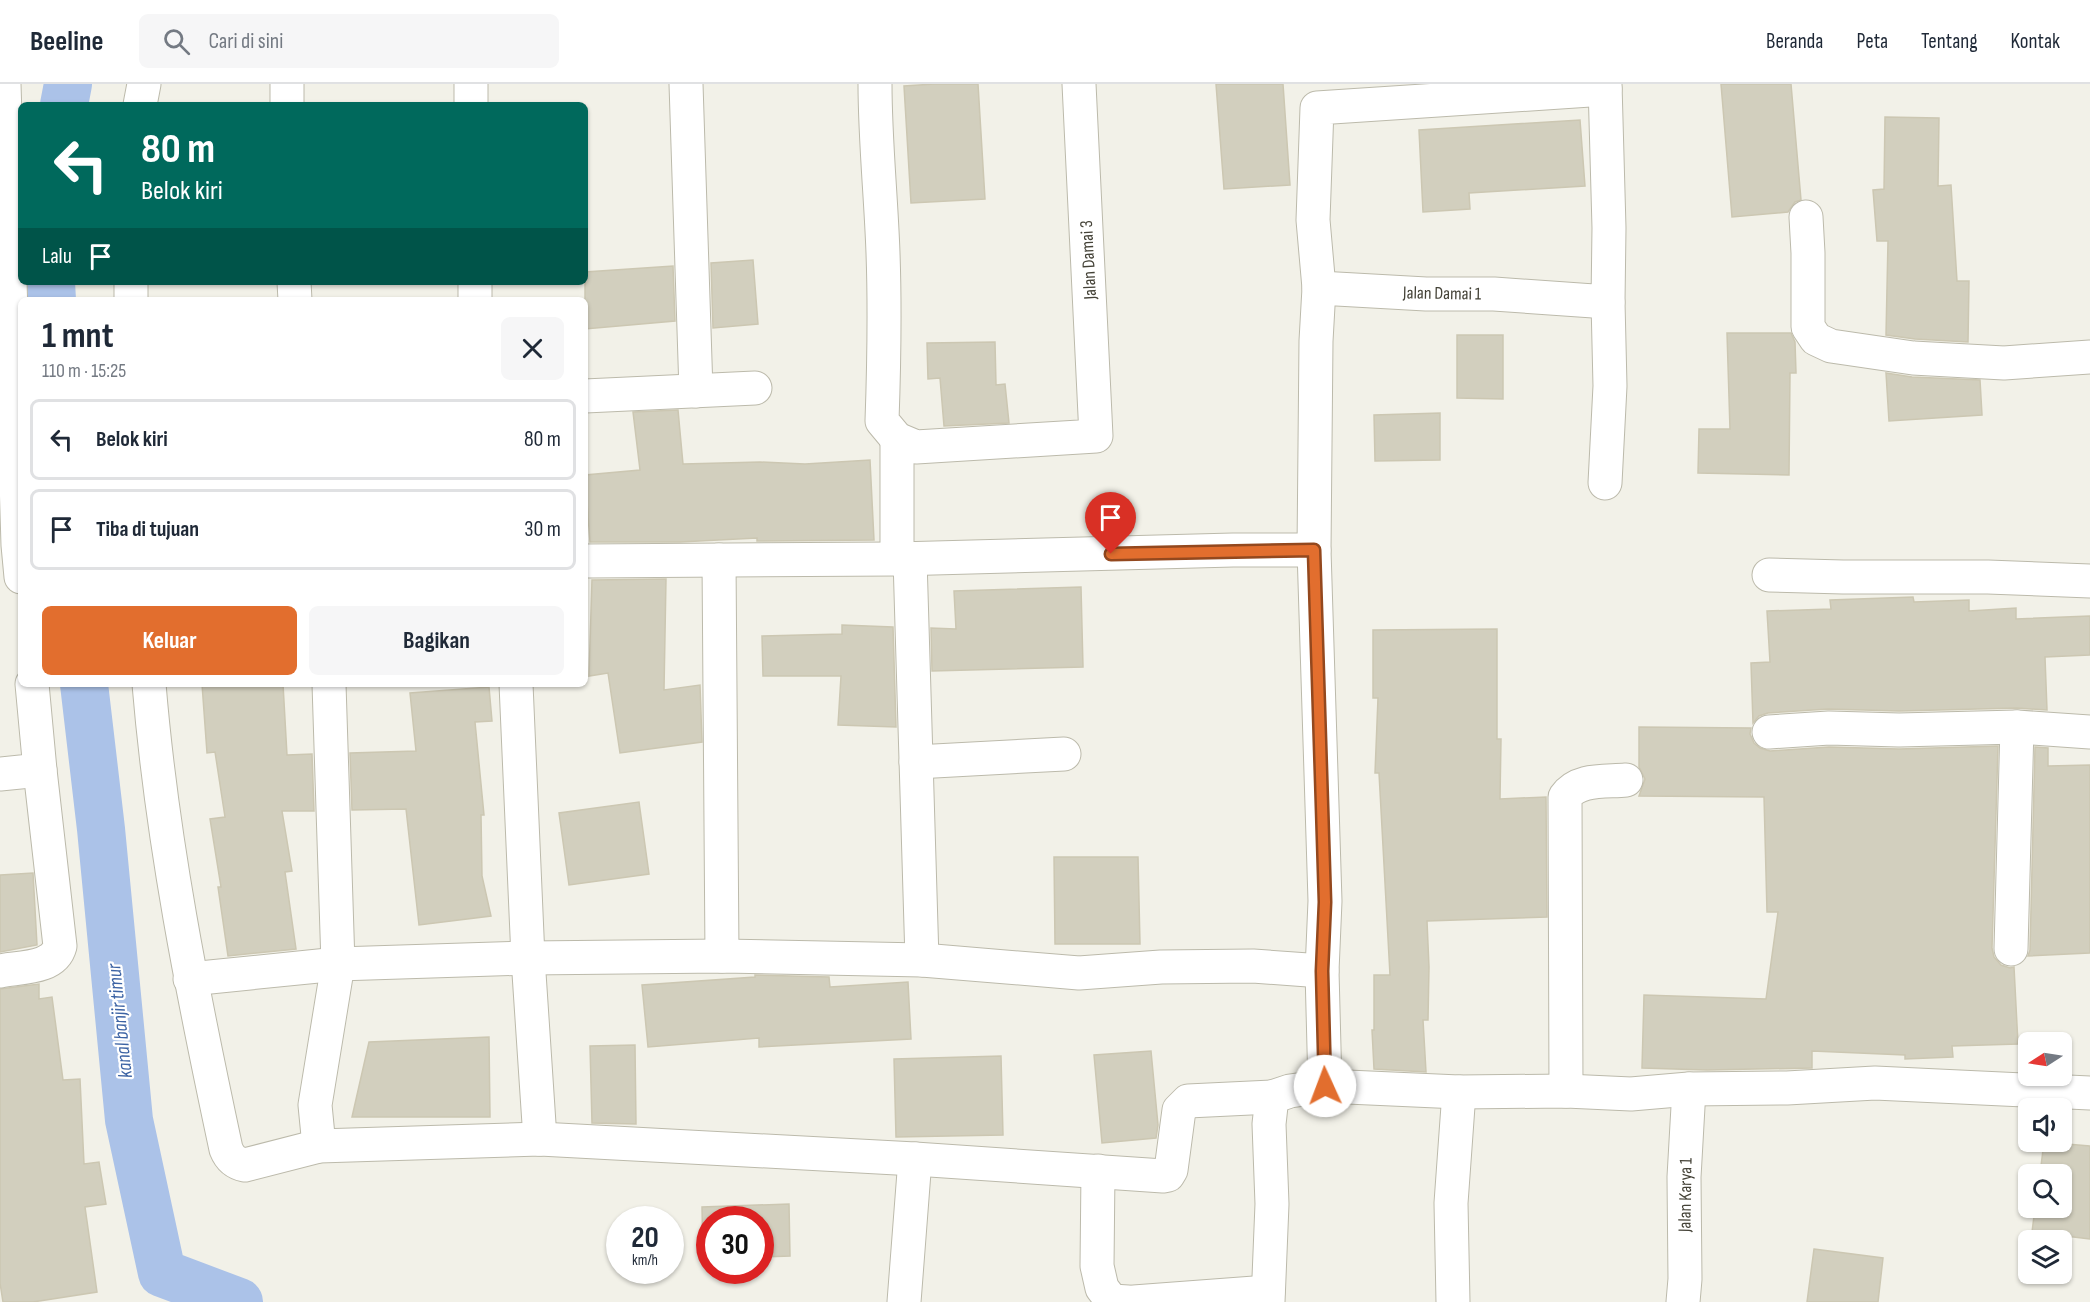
<!DOCTYPE html>
<html lang="id">
<meta charset="utf-8">
<style>
body{margin:0;font-family:"Sofia Sans Condensed",sans-serif;background:#f6f6f7;color:#1f2937;height:100vh;display:flex;flex-direction:column;font-size:22px;white-space:nowrap}
*{box-sizing:border-box;margin:0}
p{font-size:20px;color:#747a83}
.icon{flex:none;width:33px;height:33px;fill:none;stroke:currentColor;stroke-width:2;stroke-linecap:round;stroke-linejoin:round}
.map{position:relative;flex:1;overflow:hidden}
.panel{position:absolute;left:18px;top:213px;width:570px;height:390px;display:flex;flex-direction:column;background:#fff;border-radius:9px;box-shadow:0 2px 4px #0004}
.panel>*{flex:none}
.guide{position:absolute;left:18px;top:18px;width:570px;height:183px;border-radius:9px;box-shadow:0 2px 4px #0004;background:#00695c;color:#fff;overflow:hidden}
.needle{width:39px;rotate:258deg}
.controls{position:absolute;left:2018px;top:948px;display:grid;gap:12px}
.controls a{display:grid;place-items:center;width:54px;height:54px;border-radius:9px;background:#fff;box-shadow:0 2px 4px #0004;font-size:30px}
.speed{position:absolute;left:606px;top:1122px;display:flex;gap:12px;font-size:30px;font-weight:700;text-align:center}
.speed>*{display:grid;place-content:center;width:78px;height:78px;border-radius:50%;background:#fff;box-shadow:0 2px 4px #0004;line-height:1}
.speed small{font-size:15px;font-weight:400}
.speed .limit{border:9px solid #d22;background:#fff;color:#111}
.pin{position:absolute;display:grid;place-items:center;width:51px;height:51px;color:#fff;margin:-62px -26px;border-radius:50% 50% 50% 0;rotate:-45deg;box-shadow:0 0 6px #0007}
.pin .icon{rotate:45deg}
.me{position:absolute;width:66px;margin:-33px;rotate:358deg;stroke-linejoin:round;filter:drop-shadow(0 0 4px #0008)}
.turn{display:flex;align-items:center;gap:21px;height:126px;padding:0 24px;font-size:27px}
.turn .icon{width:78px;height:78px;stroke-width:2.5}
.turn b{display:block;font-size:42px;line-height:51px}
.then{display:flex;align-items:center;height:57px;padding:0 24px;background:#0003;gap:12px;font-size:22px}
.round{display:grid;place-items:center;flex:none;width:63px;height:63px;border-radius:9px;background:#f6f6f7}
.overview{display:flex;align-items:center;justify-content:space-between;height:102px;padding:0 24px}
h1{font-size:36px;font-weight:700;line-height:45px}
.cta{display:flex;gap:12px;margin-top:auto;padding:12px 24px}
.cta a{flex:1;height:69px;border-radius:9px;background:#e26e2e;color:#fff;font-size:24px;font-weight:700;line-height:69px;text-align:center}
.cta a+a{background:#f6f6f7;color:#1f2937}
ul{padding:0;list-style:none}
li{display:flex;align-items:center;gap:18px;height:81px;margin:0 12px 9px;padding:0 12px;border:3px solid #e0e1e3;border-radius:9px}
li div{flex:1}
li b{display:block;font-size:22px}
li em{font-style:normal}
header{display:flex;align-items:center;gap:36px;box-sizing:border-box;height:84px;padding:0 30px;background:#fff;border-bottom:2px solid #e0e1e3}
header strong{font-size:28px}
nav{display:flex;gap:33px;margin-inline-start:auto;font-size:21px}
.search{width:420px;height:54px;background:#f6f6f7;display:flex;align-items:center;gap:15px;box-sizing:border-box;padding:0 21px;border-radius:9px;color:#747a83;font-size:22px}
.map>svg:first-child{display:block}
.lines{fill:none;stroke-linecap:round;stroke-linejoin:round}
.canal{stroke:#abc2e8;stroke-width:48}
.building{fill:#d2cfbe;stroke:#ccc7b2;stroke-width:1.5}
.minor-casing{stroke:#bcbaab;stroke-width:35}
.minor{stroke:#fff;stroke-width:33}
.route-casing{stroke:#93481e;stroke-width:15}
.route{stroke:#e26e2e;stroke-width:10}
.labels{text-anchor:middle;stroke-width:4.5;stroke-linejoin:round;paint-order:stroke}
.street-label{font-size:18px;fill:#444237;stroke:#fff}
.water-label{font-size:20px;font-style:italic;fill:#3c63a4;stroke:#fff}
</style>
<header>
<strong>Beeline</strong>
<div class="search"><svg class="icon" aria-label="search" viewBox="0 0 24 24"><circle cx="10" cy="10" r="6"/><path d="M15 15l6 6"/></svg>Cari di sini</div>
<nav><a>Beranda</a><a>Peta</a><a>Tentang</a><a>Kontak</a></nav>
</header>
<div class="map">
<svg width="2090" height="1218" viewBox="0 0 2090 1218">
<rect width="100%" height="100%" fill="#f2f1e8"/>
<g class="lines">
<!-- canal -->
<g class="canal">
<path d="M 64,21 L 68,0"/>
<path d="M 51,198 L 52,216"/>
<path d="M 84,600 L 101,745 L 129,1036 L 162,1189 L 239,1218"/>
</g>
</g>
<!-- building -->
<g class="building">
<path d="M 934,0 L 978,0 L 985,115 L 911,119 L 904,2 Z"/>
<path d="M 1216,0 L 1283,0 L 1290,101 L 1224,105 Z"/>
<path d="M 1721,0 L 1791,0 L 1801,116 L 1795,118 L 1788,128 L 1732,133 Z"/>
<path d="M 1885,33 L 1939,34 L 1938,102 L 1951,101 L 1957,197 L 1969,197 L 1968,258 L 1915,255 L 1886,251 L 1888,157 L 1877,157 L 1873,106 L 1884,105 Z"/>
<path d="M 1580,36 L 1585,102 L 1469,109 L 1470,125 L 1423,128 L 1419,46 Z"/>
<path d="M 753,176 L 758,240 L 713,244 L 711,179 Z"/>
<path d="M 673,182 L 675,237 L 585,245 L 585,188 Z"/>
<path d="M 1727,249 L 1791,249 L 1795,258 L 1796,289 L 1790,289 L 1789,391 L 1698,389 L 1699,345 L 1730,345 Z"/>
<path d="M 1457,251 L 1503,251 L 1503,315 L 1457,314 Z"/>
<path d="M 995,258 L 996,301 L 1005,300 L 1009,339 L 944,342 L 940,294 L 928,295 L 927,259 Z"/>
<path d="M 1886,289 L 1912,293 L 1980,296 L 1982,331 L 1889,337 Z"/>
<path d="M 678,326 L 683,380 L 760,378 L 805,380 L 870,376 L 874,456 L 757,457 L 757,454 L 680,458 L 590,458 L 585,391 L 640,386 L 633,328 Z"/>
<path d="M 1440,329 L 1440,376 L 1375,377 L 1374,331 Z"/>
<path d="M 666,495 L 664,606 L 700,601 L 702,658 L 620,669 L 608,589 L 589,592 L 592,496 Z"/>
<path d="M 1081,503 L 1083,583 L 932,587 L 931,544 L 956,545 L 954,507 Z"/>
<path d="M 1913,513 L 1914,518 L 1969,516 L 1969,527 L 2016,524 L 2016,535 L 2090,532 L 2090,571 L 2045,573 L 2047,626 L 2017,624 L 1899,627 L 1828,625 L 1768,629 L 1759,632 L 1753,639 L 1751,579 L 1770,578 L 1767,527 L 1831,525 L 1830,516 Z"/>
<path d="M 842,541 L 893,543 L 896,643 L 838,641 L 841,592 L 763,592 L 762,552 L 842,550 Z"/>
<path d="M 1497,545 L 1497,655 L 1501,655 L 1500,715 L 1546,713 L 1547,833 L 1427,837 L 1429,883 L 1428,936 L 1423,936 L 1426,988 L 1374,985 L 1372,946 L 1374,946 L 1374,891 L 1390,891 L 1379,689 L 1375,689 L 1378,614 L 1373,614 L 1373,546 Z"/>
<path d="M 202,600 L 283,600 L 287,671 L 312,670 L 314,727 L 282,727 L 292,787 L 285,788 L 296,865 L 228,872 L 218,803 L 221,803 L 210,735 L 225,733 L 215,668 L 207,669 Z"/>
<path d="M 489,603 L 492,637 L 475,638 L 484,731 L 481,731 L 482,792 L 491,832 L 419,841 L 406,725 L 352,726 L 350,669 L 416,667 L 410,609 Z"/>
<path d="M 1639,643 L 1751,644 L 1750,650 L 1754,659 L 1760,664 L 1770,667 L 1829,663 L 1899,665 L 1998,662 L 1992,864 L 1994,873 L 2001,881 L 2010,884 L 2014,883 L 2018,960 L 1952,962 L 1953,973 L 1905,975 L 1905,971 L 1812,967 L 1812,984 L 1707,986 L 1642,984 L 1644,911 L 1766,915 L 1778,828 L 1767,828 L 1764,713 L 1639,712 L 1645,695 L 1639,683 Z"/>
<path d="M 2035,663 L 2048,664 L 2048,682 L 2090,681 L 2090,869 L 2028,872 L 2030,866 Z"/>
<path d="M 639,718 L 649,790 L 569,801 L 559,729 Z"/>
<path d="M 1054,773 L 1138,773 L 1140,860 L 1055,860 Z"/>
<path d="M 33,789 L 37,861 L 0,868 L 0,791 Z"/>
<path d="M 755,891 L 829,893 L 830,903 L 908,898 L 911,955 L 759,963 L 759,954 L 648,963 L 642,901 L 755,893 Z"/>
<path d="M 39,900 L 39,915 L 52,913 L 63,996 L 80,995 L 84,1080 L 99,1078 L 106,1120 L 85,1123 L 97,1208 L 33,1218 L 3,1218 L 0,1199 L 0,905 Z"/>
<path d="M 489,953 L 490,1033 L 352,1033 L 369,958 Z"/>
<path d="M 635,961 L 636,1040 L 592,1039 L 590,962 Z"/>
<path d="M 1151,967 L 1158,1041 L 1156,1054 L 1102,1059 L 1094,971 Z"/>
<path d="M 1001,972 L 1003,1051 L 896,1053 L 894,975 Z"/>
<path d="M 2044,1058 L 2090,1062 L 2090,1155 L 2032,1148 L 2035,1124 L 2061,1124 L 2061,1090 L 2040,1090 Z"/>
<path d="M 789,1120 L 790,1172 L 760,1173 L 760,1136 L 710,1136 L 710,1175 L 703,1175 L 702,1123 Z"/>
<path d="M 1814,1165 L 1883,1174 L 1878,1218 L 1807,1218 Z"/>
</g>
<g class="lines">
<defs>
<g id="minor">
<path d="M 4,0 L 18,461 L 21,493"/>
<path d="M 287,0 L 287,21"/>
<path d="M 471,0 L 471,21"/>
<path d="M 686,0 L 696,307"/>
<path d="M 875,0 C 875,56 881,112 883,169 C 885,225 884,281 882,337 L 897,355 L 916,363 L 1096,352 L 1079,0"/>
<path d="M 140,21 L 144,0"/>
<path d="M 1806,133 L 1808,169 L 1808,243 L 1816,255 L 1831,262 L 1913,274 L 2004,279 L 2090,273"/>
<path d="M 131,198 L 131,216"/>
<path d="M 294,198 L 295,216"/>
<path d="M 475,198 L 475,216"/>
<path d="M 1319,204 L 1313,136 L 1317,24 L 1605,5"/>
<path d="M 585,312 L 755,304"/>
<path d="M 897,355 L 897,475"/>
<path d="M 1605,399 L 1610,302 L 1608,218"/>
<path d="M 1314,466 L 1316,257 L 1319,204 L 1426,210 L 1494,210 L 1608,218 L 1609,144 L 1605,0"/>
<path d="M 910,475 L 922,876"/>
<path d="M 719,476 L 722,872"/>
<path d="M 585,477 L 897,475 L 1233,466 L 1314,466 L 1325,817 L 1322,887 L 1325,1002 L 1459,1008 L 1566,1007 L 1631,1010 L 1689,1005 L 1787,1004 L 1875,999 L 2090,1009"/>
<path d="M 1769,491 L 1843,493 L 1988,493 L 2090,497"/>
<path d="M 149,600 C 162,757 193,911 226,1065 C 230,1075 235,1079 245,1081 L 319,1062 L 540,1055 L 915,1075 L 1163,1092 L 1168,1091 L 1171,1086 L 1179,1026 L 1188,1017 L 1272,1013"/>
<path d="M 516,600 L 528,874 L 540,1055"/>
<path d="M 1769,648 L 1829,644 L 1899,646 L 2017,643 L 2090,648"/>
<path d="M 916,678 L 1064,670"/>
<path d="M 0,690 L 40,686 L 32,600"/>
<path d="M 2011,865 L 2017,643"/>
<path d="M 0,887 C 20,883 54,885 60,862 L 40,686"/>
<path d="M 190,895 L 338,880 L 528,874 L 722,872 L 922,876 L 1079,889 L 1161,883 L 1253,882 L 1322,887"/>
<path d="M 1566,1007 L 1565,713 C 1578,694 1605,698 1626,696"/>
<path d="M 319,1062 L 315,1021 L 338,880 L 329,600"/>
<path d="M 1098,1087 L 1097,1182 L 1102,1204 L 1112,1217 L 1128,1218"/>
<path d="M 904,1218 L 915,1075"/>
<path d="M 1134,1218 L 1268,1208"/>
<path d="M 1268,1218 L 1272,1120 L 1269,1040 L 1272,1013 L 1290,1007 L 1325,1002"/>
<path d="M 1453,1218 L 1451,1119 L 1459,1008"/>
<path d="M 1683,1218 L 1685,1195 L 1684,1093 L 1689,1005"/>
</g>
</defs>
<!-- minor casing -->
<use href="#minor" class="minor-casing"/>
<!-- minor -->
<use href="#minor" class="minor"/>
</g>
<g class="lines">
<defs>
<path id="route" d="M 1111,470 L 1314,466 L 1325,818 L 1322,887 L 1325,1002"/>
</defs>
<!-- route casing -->
<use href="#route" class="route-casing"/>
<!-- route -->
<use href="#route" class="route"/>
</g>
<g class="labels">
<!-- street labels -->
<g class="street-label">
<text transform="translate(1088 176) rotate(-93)" y="6">Jalan Damai 3</text>
<text transform="translate(1442 209) rotate(1)" y="6">Jalan Damai 1</text>
<text transform="translate(1685 1111) rotate(-89)" y="6">Jalan Karya 1</text>
</g>
<!-- water labels -->
<g class="water-label">
<text transform="translate(119 937) rotate(-96)" y="7">kanal banjir timur</text>
</g>
</g>
</svg>
<div class="controls">
<a><svg class="needle" viewBox="-14 -14 28 28"><path d="M0-13l5 13h-10z" fill="#e53935"/><path d="M0 13l5-13h-10z" fill="#747a83"/></svg></a>
<a><svg class="icon" aria-label="sound" viewBox="0 0 24 24"><path d="M4 9h4l5-4v14l-5-4H4zM17 9q2 3 0 6"/></svg></a>
<a><svg class="icon" aria-label="search" viewBox="0 0 24 24"><circle cx="10" cy="10" r="6"/><path d="M15 15l6 6"/></svg></a>
<a><svg class="icon" aria-label="layers" viewBox="0 0 24 24"><path d="M12 4l9 5-9 5-9-5zM3 14l9 5 9-5"/></svg></a>
</div>
<div class="speed"><div>20<small>km/h</small></div><div class="limit">30</div></div>
<div class="pin" style="left:1111px;top:470px;background:#d93025"><svg class="icon" aria-label="arrive" viewBox="0 0 24 24"><path d="M6 21V4h12l-3 4 3 4H6"/></svg></div>
<svg class="me" style="left:1325px;top:1002px" viewBox="-20 -20 40 40"><circle r="19" fill="#fff"/><path d="M0-13L10 11 0 6-10 11z" fill="#e26e2e"/></svg>
<div class="guide">
<div class="turn"><svg class="icon" aria-label="left" viewBox="0 0 24 24"><path d="M17 20v-9H6M10 6l-5 5 5 5"/></svg><div><b>80 m</b>Belok kiri</div></div>
<div class="then">Lalu<svg class="icon" aria-label="arrive" viewBox="0 0 24 24"><path d="M6 21V4h12l-3 4 3 4H6"/></svg></div>
</div>
<section class="panel">
<div class="overview"><div><h1>1 mnt</h1><p>110 m · 15:25</p></div><a class="round"><svg class="icon" aria-label="close" viewBox="0 0 24 24"><path d="M6 6l12 12M18 6L6 18"/></svg></a></div>
<ul>
<li><svg class="icon" aria-label="left" viewBox="0 0 24 24"><path d="M17 20v-9H6M10 6l-5 5 5 5"/></svg><div><b>Belok kiri</b></div><em>80 m</em></li>
<li><svg class="icon" aria-label="arrive" viewBox="0 0 24 24"><path d="M6 21V4h12l-3 4 3 4H6"/></svg><div><b>Tiba di tujuan</b></div><em>30 m</em></li>
</ul>
<div class="cta"><a>Keluar</a><a>Bagikan</a></div>
</section>
</div>
